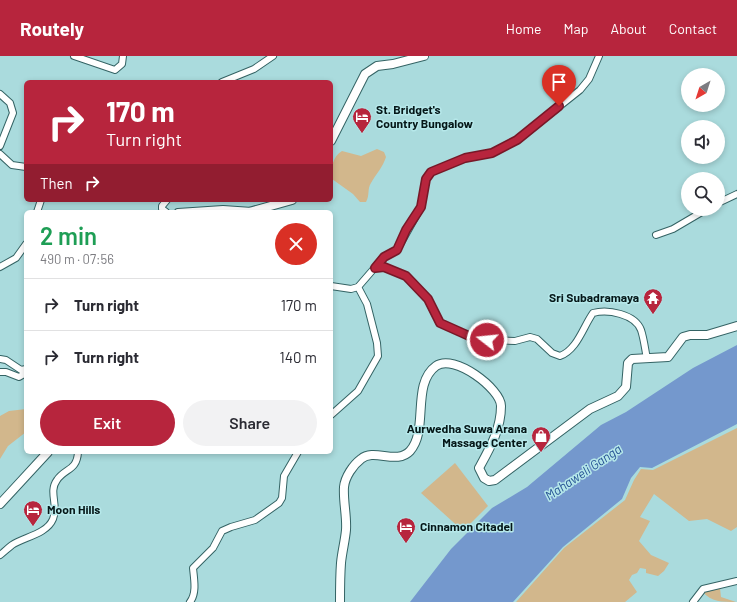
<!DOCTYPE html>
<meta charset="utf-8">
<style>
body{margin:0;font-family:Barlow,sans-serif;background:#f2f2f3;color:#2b2b33;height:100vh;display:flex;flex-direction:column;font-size:15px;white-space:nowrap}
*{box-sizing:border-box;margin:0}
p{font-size:13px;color:#7c7c81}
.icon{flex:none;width:22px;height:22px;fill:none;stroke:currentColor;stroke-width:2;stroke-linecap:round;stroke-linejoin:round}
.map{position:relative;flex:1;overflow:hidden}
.panel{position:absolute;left:24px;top:154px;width:309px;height:244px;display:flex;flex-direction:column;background:#fff;border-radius:6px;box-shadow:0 2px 6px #0003}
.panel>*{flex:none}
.hud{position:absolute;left:24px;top:24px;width:309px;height:122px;border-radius:6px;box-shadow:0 2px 6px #0003;background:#b7253d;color:#fff;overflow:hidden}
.needle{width:26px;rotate:219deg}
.buttons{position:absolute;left:681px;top:12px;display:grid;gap:8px}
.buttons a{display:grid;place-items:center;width:44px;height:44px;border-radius:50%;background:#fff;box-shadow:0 2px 6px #0003;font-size:20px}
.pin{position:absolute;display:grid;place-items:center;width:34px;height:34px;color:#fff;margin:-41px -17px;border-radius:50% 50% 50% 0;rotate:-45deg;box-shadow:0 0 4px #0007}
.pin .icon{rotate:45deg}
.me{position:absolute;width:44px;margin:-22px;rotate:286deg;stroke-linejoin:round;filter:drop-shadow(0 0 3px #0008)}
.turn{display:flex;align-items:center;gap:14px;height:84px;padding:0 16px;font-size:18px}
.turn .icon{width:52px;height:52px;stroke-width:2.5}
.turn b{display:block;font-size:28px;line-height:34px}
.then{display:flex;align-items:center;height:38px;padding:0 16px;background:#0003;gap:8px;font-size:15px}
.round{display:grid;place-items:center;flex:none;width:42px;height:42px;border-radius:21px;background:#f2f2f3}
.summary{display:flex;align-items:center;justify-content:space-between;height:68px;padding:0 16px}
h1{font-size:24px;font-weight:600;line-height:30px;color:#1e9e55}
.cta{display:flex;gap:8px;margin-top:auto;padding:8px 16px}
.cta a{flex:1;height:46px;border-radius:24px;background:#b7253d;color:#fff;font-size:16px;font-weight:600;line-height:46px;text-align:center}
.cta a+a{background:#f2f2f3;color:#2b2b33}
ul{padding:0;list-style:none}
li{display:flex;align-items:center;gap:12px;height:52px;padding:0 16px;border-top:1px solid #e1e1e2}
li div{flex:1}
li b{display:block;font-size:15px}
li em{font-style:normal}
header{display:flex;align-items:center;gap:24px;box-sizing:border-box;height:56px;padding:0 20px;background:#b7253d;color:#fff}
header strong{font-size:19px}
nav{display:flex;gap:22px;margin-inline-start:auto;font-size:14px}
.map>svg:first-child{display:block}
.green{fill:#d2b78c}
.water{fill:#7498cd}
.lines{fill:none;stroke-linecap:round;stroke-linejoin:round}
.minor-casing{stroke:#346364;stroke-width:8}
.tertiary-casing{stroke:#346364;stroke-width:10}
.minor{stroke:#fff;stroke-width:6}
.tertiary{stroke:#fff;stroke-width:8}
.route-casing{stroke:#771828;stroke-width:10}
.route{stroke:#b7253d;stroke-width:7}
.labels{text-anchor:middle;stroke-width:3;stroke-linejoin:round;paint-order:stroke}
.poi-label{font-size:12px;font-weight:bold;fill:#051718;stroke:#b6e8ea;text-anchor:start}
.water-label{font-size:13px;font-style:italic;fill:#275495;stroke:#b6e8ea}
</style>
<header>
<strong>Routely</strong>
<nav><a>Home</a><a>Map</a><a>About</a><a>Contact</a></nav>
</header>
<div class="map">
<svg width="737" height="546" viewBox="0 0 737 546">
<rect width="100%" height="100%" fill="#aadbdd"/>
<!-- green -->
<g class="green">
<path d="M 377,93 L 384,96 L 386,101 C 383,111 376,118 371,127 C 367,133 370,139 366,146 L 360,146 L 353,138 L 332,123 C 330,113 333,100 342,95 L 361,100 Z"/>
<path d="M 26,353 L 26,376 L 8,390 L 0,403 L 0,360 L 9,355 Z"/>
<path d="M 737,372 L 737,471 L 731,475 L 707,463 L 689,465 L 654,438 L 640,461 L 650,465 L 639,485 L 651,499 L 669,507 L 664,515 L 658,520 L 646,517 L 646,513 L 640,512 L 637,517 L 632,519 L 629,524 L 637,536 L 625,546 L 516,546 L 564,492 L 625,444 L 634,424 L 641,413 L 653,414 Z"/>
<path d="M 455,407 L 488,450 L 463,475 L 421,437 Z"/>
<path d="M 720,532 L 721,541 L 736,546 C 722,546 711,546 703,536 Z"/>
</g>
<!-- water -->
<path class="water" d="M 737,289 L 737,368 L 652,412 L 640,411 L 631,422 L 622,443 L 563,491 L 513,546 L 410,546 L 451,493 L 492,452 L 527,431 L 601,369 L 626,356 L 693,312 Z"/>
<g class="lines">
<defs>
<g id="minor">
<path d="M 74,0 L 115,14 L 122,8 L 123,0"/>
<path d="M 222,26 L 254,13 L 273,0"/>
<path d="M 0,38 L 10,47 L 13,57 L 0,90"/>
<path d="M 0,98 L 12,109 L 26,111"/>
<path d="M 718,147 L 737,138"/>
<path d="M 37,156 L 41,144"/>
<path d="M 166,156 L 162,153 L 162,150 L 167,144"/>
<path d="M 178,156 L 223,153 L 252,155"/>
<path d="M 656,179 L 673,173 L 707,153"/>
<path d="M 0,211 L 16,202 L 26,188"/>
<path d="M 375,212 L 384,211 L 406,220 L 428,243 L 440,267 L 478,284 L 515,285 L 530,281 L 537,283 L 552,297 L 560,300 C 577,294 583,271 593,257 C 608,253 635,258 641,274 C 644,283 645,293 647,303"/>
<path d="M 331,230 L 351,233 L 358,231 L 384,201 L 397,194 L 421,151 L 426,123 L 431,116 L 465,102 L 492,97 L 517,84 L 580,34 L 589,23 L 599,0"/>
<path d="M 0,303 L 6,304 L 21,314 L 26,313"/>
<path d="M 0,316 L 6,316 L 19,321 L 26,317"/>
<path d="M 331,359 L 358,335 L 378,300 L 377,287 L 367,248 L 358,231"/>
<path d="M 0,499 C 4,496 8,492 12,489 C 24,481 47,478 53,463 C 59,450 48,436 57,424 C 65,412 77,415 78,396"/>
<path d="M 190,546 C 197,537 194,523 193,512 L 213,492 L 222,475 L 231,471 L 255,464 L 279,447 L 282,442 L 284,420 L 298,396"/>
<path d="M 693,546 L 703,533 L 737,525"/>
</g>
<g id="tertiary">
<path d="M 331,85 L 365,18 L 377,10 L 393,8 L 424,0"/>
<path d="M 249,156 L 292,144"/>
<path d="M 0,448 L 48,396"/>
<path d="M 340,546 C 340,533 340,520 341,507 C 342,496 345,485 346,474 C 347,460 343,445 344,431 C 345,421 353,409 361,403 C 374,392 397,409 410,395 C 429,374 411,328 436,310 C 454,297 501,333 501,350 C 501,373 490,392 479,412 L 484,422 L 489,425 L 495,424 L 590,353 L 618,340 L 626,331 L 628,307 L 632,303 L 668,301 L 683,281 L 690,279 L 707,279 L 737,270"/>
</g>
</defs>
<!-- minor casing -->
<use href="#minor" class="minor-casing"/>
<!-- tertiary casing -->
<use href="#tertiary" class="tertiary-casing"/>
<!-- minor -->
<use href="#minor" class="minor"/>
<!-- tertiary -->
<use href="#tertiary" class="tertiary"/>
</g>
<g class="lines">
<defs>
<path id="route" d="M 487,284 L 478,284 L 440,267 L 428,243 L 406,220 L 384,211 L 375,212 L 384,201 L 397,194 L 406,174 L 421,151 L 426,123 L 431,116 L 465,102 L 492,97 L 517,84 L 559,50"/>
</defs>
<!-- route casing -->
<use href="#route" class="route-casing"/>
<!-- route -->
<use href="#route" class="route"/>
</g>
<!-- icons -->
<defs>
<symbol id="hotel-pin" viewBox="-11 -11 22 30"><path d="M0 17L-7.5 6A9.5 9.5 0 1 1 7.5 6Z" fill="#b7253d" stroke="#b6e8ea"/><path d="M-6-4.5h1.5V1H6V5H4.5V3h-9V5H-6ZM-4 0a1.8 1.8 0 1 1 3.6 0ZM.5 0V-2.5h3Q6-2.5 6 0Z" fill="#fff"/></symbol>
<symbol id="temple-pin" viewBox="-11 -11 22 30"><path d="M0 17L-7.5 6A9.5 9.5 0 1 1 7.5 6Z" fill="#b7253d" stroke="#b6e8ea"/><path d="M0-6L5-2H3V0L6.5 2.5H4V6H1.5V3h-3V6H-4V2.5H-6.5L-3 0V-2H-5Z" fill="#fff"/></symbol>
<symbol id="shop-pin" viewBox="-11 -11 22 30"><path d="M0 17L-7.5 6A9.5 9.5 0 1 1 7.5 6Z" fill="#b7253d" stroke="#b6e8ea"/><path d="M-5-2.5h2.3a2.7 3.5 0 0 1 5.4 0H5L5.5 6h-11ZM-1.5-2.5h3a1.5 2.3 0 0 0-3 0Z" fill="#fff"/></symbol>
</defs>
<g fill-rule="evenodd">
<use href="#hotel-pin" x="351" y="50" width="22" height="30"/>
<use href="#temple-pin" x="642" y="231" width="22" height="30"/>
<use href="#shop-pin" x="530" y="369" width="22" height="30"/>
<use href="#hotel-pin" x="22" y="443" width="22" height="30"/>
<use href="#hotel-pin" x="395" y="460" width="22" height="30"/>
</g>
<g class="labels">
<!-- poi labels -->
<g class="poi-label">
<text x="376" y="58">St. Bridget's<tspan x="376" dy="14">Country Bungalow</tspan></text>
<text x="639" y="246" text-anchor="end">Sri Subadramaya</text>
<text x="527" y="377" text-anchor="end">Aurwedha Suwa Arana<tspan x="527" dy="14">Massage Center</tspan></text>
<text x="47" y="458">Moon Hills</text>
<text x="420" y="475">Cinnamon Citadel</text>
</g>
<!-- water labels -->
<g class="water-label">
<text transform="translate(583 416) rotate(-34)" y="5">Mahaweli Ganga</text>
</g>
</g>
</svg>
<div class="buttons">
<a><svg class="needle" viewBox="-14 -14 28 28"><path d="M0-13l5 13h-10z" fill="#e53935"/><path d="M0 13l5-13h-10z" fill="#7c7c81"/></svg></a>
<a><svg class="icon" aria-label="sound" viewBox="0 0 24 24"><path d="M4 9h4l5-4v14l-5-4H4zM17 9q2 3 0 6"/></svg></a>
<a><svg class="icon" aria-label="search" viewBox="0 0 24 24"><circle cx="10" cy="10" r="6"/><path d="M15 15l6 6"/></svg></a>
</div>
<div class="pin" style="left:559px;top:50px;background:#d93025"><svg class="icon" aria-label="arrive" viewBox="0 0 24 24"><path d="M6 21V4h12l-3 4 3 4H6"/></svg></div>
<svg class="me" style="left:487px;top:284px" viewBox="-20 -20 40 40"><circle r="17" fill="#b7253d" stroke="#fff" stroke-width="3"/><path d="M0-11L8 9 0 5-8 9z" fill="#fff"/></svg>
<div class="hud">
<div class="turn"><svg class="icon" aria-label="right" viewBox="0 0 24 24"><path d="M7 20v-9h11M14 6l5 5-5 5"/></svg><div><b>170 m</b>Turn right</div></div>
<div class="then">Then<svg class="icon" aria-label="right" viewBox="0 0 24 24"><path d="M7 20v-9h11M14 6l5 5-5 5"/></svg></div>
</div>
<section class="panel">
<div class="summary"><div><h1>2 min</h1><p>490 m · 07:56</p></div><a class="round" style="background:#d93025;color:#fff"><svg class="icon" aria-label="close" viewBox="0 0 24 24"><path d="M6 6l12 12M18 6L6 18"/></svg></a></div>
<ul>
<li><svg class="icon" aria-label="right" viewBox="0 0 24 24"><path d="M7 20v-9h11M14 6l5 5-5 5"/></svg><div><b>Turn right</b></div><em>170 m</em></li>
<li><svg class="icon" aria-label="right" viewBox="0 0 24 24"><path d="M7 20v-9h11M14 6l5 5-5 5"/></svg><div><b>Turn right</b></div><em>140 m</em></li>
</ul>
<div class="cta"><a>Exit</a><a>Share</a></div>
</section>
</div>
